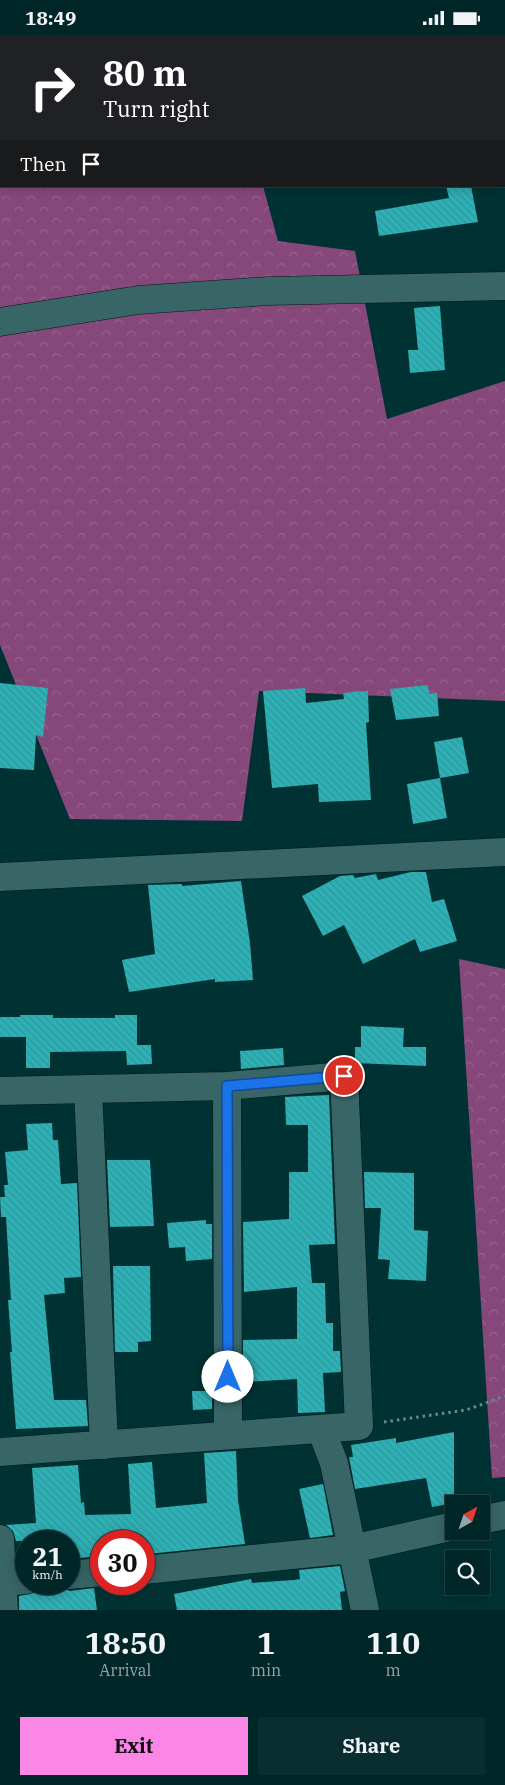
<!DOCTYPE html>
<style>
body{margin:0;font-family:"IBM Plex Serif",serif;background:#0a2e2f;color:#f1f3f6;height:100vh;display:flex;flex-direction:column;font-size:19px;white-space:nowrap}
*{box-sizing:border-box;margin:0}
p{font-size:16px;color:#95a5a7}
.icon{flex:none;width:28px;height:28px;fill:none;stroke:currentColor;stroke-width:2;stroke-linecap:round;stroke-linejoin:round}
.map{position:relative;height:1575px;overflow:hidden}
.sheet{display:flex;flex-direction:column;background:#002627;flex:1}
.sheet>*{flex:none}
.top-card{position:absolute;left:0px;top:0px;width:505px;height:152px;box-shadow:0 2px 12px #0003,0 0 0 1px #224344;background:#202124;color:#fff;overflow:hidden}
.needle{width:32px;rotate:40deg}
.fabs{position:absolute;left:445px;top:1460px;display:grid;gap:10px}
.fabs a{display:grid;place-items:center;width:45px;height:45px;border-radius:0px;background:#002627;box-shadow:0 2px 12px #0003,0 0 0 1px #224344;font-size:25px}
.speed{position:absolute;left:15px;top:1495px;display:flex;gap:10px;font-size:25px;font-weight:700;text-align:center}
.speed>*{display:grid;place-content:center;width:65px;height:65px;border-radius:50%;background:#002627;box-shadow:0 2px 12px #0003,0 0 0 1px #224344;line-height:1}
.speed small{font-size:12px;font-weight:400}
.speed .limit{border:8px solid #d22;background:#fff;color:#111}
.pin{position:absolute;display:grid;place-items:center;width:42px;height:42px;color:#fff;margin:-21px;border:2px solid #fff;border-radius:50%;box-shadow:0 1px 5px #0007}
.me{position:absolute;width:55px;margin:-28px;rotate:0deg;stroke-linejoin:round;filter:drop-shadow(0 0 4px #0008)}
.turn{display:flex;align-items:center;gap:18px;height:105px;padding:0 20px;font-size:22px}
.turn .icon{width:65px;height:65px;stroke-width:2.5}
.turn b{display:block;font-size:35px;line-height:42px}
.then{display:flex;align-items:center;height:48px;padding:0 20px;background:#0003;gap:10px;font-size:19px}
.eta{display:flex;justify-content:space-evenly;align-items:center;height:85px;text-align:center}
.eta b{font-size:30px;font-weight:800;line-height:35px}
.button{display:flex;gap:10px;margin-top:auto;padding:10px 20px}
.button a{flex:1;height:58px;border-radius:0px;background:#fa87e6;color:#111;font-size:20px;font-weight:800;line-height:58px;text-align:center}
.button a+a{background:#0a2e2f;color:#f1f3f6}
.status{display:flex;justify-content:space-between;align-items:center;height:35px;padding:0 25px;background:#002627;direction:ltr}
.status svg{height:14px;fill:currentColor}
.map>svg:first-child{display:block}
.forest{fill:url(#forest-crowns)}
.building{fill:url(#building-back-hatch)}
.lines{fill:none;stroke-linecap:round;stroke-linejoin:round}
.minor-casing{stroke:#011718;stroke-width:29}
.path{stroke:#688c8d;stroke-width:3;stroke-dasharray:2.5 4;stroke-linecap:butt}
.minor{stroke:#386566;stroke-width:28}
.route-casing{stroke:#114b97;stroke-width:12}
.route{stroke:#1a73e8;stroke-width:9}
</style>
<div class="status"><b>18:49</b><svg viewBox="0 0 49 12"><path d="M0 12V9h3v3zM5 12V6h3v6zM10 12V3h3v9zM15 12V0h3v12zM26 1h20v11H26zM47 4h2v5h-2z"/></svg></div>
<div class="map">
<svg width="505" height="1575" viewBox="0 0 505 1575">
<defs>
<pattern id="forest-crowns" width="20" height="18" patternUnits="userSpaceOnUse" patternTransform="scale(1.25)"><rect width="20" height="18" fill="#86487a"/><path d="M2 6a3 3 0 1 1 6 0M12 15a3 3 0 1 1 6 0" fill="none" stroke="#96628d"/></pattern>
<pattern id="building-back-hatch" width="6" height="6" patternUnits="userSpaceOnUse" patternTransform="scale(1.25)"><rect width="6" height="6" fill="#2eb1b6"/><path d="M-1 5l2 2M0 0l6 6M5-1l2 2" fill="none" stroke="#32969a"/></pattern>
</defs>
<rect width="100%" height="100%" fill="#003234"/>
<!-- forest -->
<g class="forest">
<path d="M 0,0 L 377,0 L 1,1 L 1,151 L 263,151 L 278,206 L 355,216 L 387,384 L 505,346 L 505,666 L 259,656 L 242,786 L 70,784 L 0,610 Z"/>
<path d="M 459,924 L 505,934 L 505,1442 L 492,1443 Z"/>
</g>
<!-- building -->
<g class="building">
<path d="M 446,151 L 471,151 L 478,187 L 379,201 L 375,176 L 449,163 Z"/>
<path d="M 440,271 L 445,335 L 410,338 L 408,315 L 418,315 L 414,273 Z"/>
<path d="M 0,648 L 48,653 L 43,702 L 36,700 L 34,735 L 0,733 Z"/>
<path d="M 428,650 L 429,659 L 437,658 L 439,681 L 396,685 L 390,654 Z"/>
<path d="M 305,653 L 306,668 L 344,664 L 343,658 L 368,656 L 369,687 L 366,688 L 371,765 L 319,767 L 318,749 L 272,753 L 263,656 Z"/>
<path d="M 462,702 L 469,738 L 440,743 L 434,707 Z"/>
<path d="M 440,743 L 447,783 L 413,789 L 407,749 Z"/>
<path d="M 411,837 L 426,837 L 432,867 L 444,864 L 457,906 L 420,917 L 415,904 L 363,929 L 344,890 L 323,901 L 302,861 L 340,841 L 353,840 L 355,843 L 376,839 L 378,845 Z"/>
<path d="M 241,846 L 250,908 L 253,945 L 215,947 L 215,944 L 129,957 L 122,925 L 155,919 L 148,850 L 182,849 L 182,851 Z"/>
<path d="M 20,980 L 53,980 L 53,983 L 115,983 L 115,980 L 137,980 L 137,1010 L 151,1010 L 152,1029 L 127,1030 L 126,1016 L 50,1017 L 50,1033 L 26,1033 L 26,1002 L 0,1002 L 0,982 L 20,982 Z"/>
<path d="M 361,991 L 404,993 L 403,1012 L 426,1012 L 426,1031 L 355,1028 L 355,1012 L 361,1012 Z"/>
<path d="M 283,1013 L 284,1030 L 241,1034 L 240,1016 Z"/>
<path d="M 329,1060 L 335,1209 L 309,1210 L 312,1248 L 325,1248 L 326,1288 L 333,1288 L 333,1316 L 340,1316 L 341,1337 L 323,1338 L 325,1377 L 298,1378 L 297,1344 L 243,1347 L 243,1305 L 297,1304 L 297,1252 L 244,1257 L 243,1187 L 289,1184 L 289,1137 L 308,1137 L 308,1090 L 286,1090 L 285,1062 Z"/>
<path d="M 52,1088 L 53,1105 L 58,1105 L 61,1149 L 77,1148 L 81,1242 L 64,1243 L 65,1258 L 44,1260 L 54,1365 L 86,1365 L 88,1391 L 16,1394 L 10,1317 L 12,1317 L 8,1265 L 11,1265 L 6,1182 L 1,1182 L 0,1162 L 5,1162 L 4,1150 L 8,1150 L 5,1117 L 28,1115 L 26,1089 Z"/>
<path d="M 107,1125 L 150,1125 L 154,1191 L 110,1192 Z"/>
<path d="M 364,1137 L 414,1138 L 414,1195 L 428,1196 L 426,1246 L 388,1244 L 390,1225 L 378,1224 L 381,1173 L 365,1173 Z"/>
<path d="M 206,1185 L 206,1189 L 212,1189 L 212,1224 L 186,1226 L 185,1212 L 169,1213 L 167,1188 Z"/>
<path d="M 113,1231 L 150,1231 L 151,1306 L 138,1307 L 138,1317 L 115,1317 Z"/>
<path d="M 192,1356 L 212,1356 L 212,1374 L 193,1375 Z"/>
<path d="M 454,1397 L 454,1468 L 432,1472 L 426,1443 L 355,1454 L 349,1422 L 353,1422 L 351,1410 L 396,1403 L 396,1408 Z"/>
<path d="M 236,1416 L 238,1465 L 245,1509 L 148,1519 L 148,1506 L 101,1506 L 101,1517 L 90,1518 L 90,1522 L 69,1524 L 69,1506 L 16,1506 L 13,1496 L 6,1490 L 36,1488 L 32,1433 L 78,1430 L 81,1468 L 84,1467 L 85,1480 L 131,1479 L 128,1429 L 152,1427 L 156,1473 L 207,1468 L 204,1418 Z"/>
<path d="M 323,1449 L 333,1500 L 310,1503 L 299,1454 Z"/>
<path d="M 340,1531 L 345,1556 L 340,1557 L 342,1575 L 177,1575 L 174,1559 L 251,1544 L 252,1548 L 294,1545 L 300,1544 L 299,1535 Z"/>
<path d="M 58,1550 L 70,1556 L 94,1553 L 97,1575 L 19,1575 L 19,1561 L 34,1558 L 40,1552 Z"/>
</g>
<g class="lines">
<defs>
<g id="minor">
<path d="M 0,287 L 138,265 L 269,256 L 505,251"/>
<path d="M 0,842 L 505,817"/>
<path d="M 227,1051 L 228,1400"/>
<path d="M 88,1054 L 104,1410"/>
<path d="M 0,1056 L 227,1051 L 344,1041 L 359,1391 L 0,1417"/>
<path d="M 321,1394 L 334,1428 L 365,1575"/>
<path d="M 481,1485 L 505,1480"/>
<path d="M 0,1504 L 4,1575"/>
<path d="M 144,1535 L 352,1514 L 454,1491"/>
<path d="M 69,1540 L 101,1537"/>
<path d="M 2,1547 L 26,1545"/>
</g>
</defs>
<!-- minor casing -->
<use href="#minor" class="minor-casing"/>
<!-- path -->
<path class="path" d="M 384,1387 L 466,1375 L 505,1361"/>
<!-- minor -->
<use href="#minor" class="minor"/>
</g>
<g class="lines">
<defs>
<path id="route" d="M 228,1342 L 227,1051 L 344,1041"/>
</defs>
<!-- route casing -->
<use href="#route" class="route-casing"/>
<!-- route -->
<use href="#route" class="route"/>
</g>
</svg>
<div class="fabs">
<a><svg class="needle" viewBox="-14 -14 28 28"><path d="M0-13l5 13h-10z" fill="#e53935"/><path d="M0 13l5-13h-10z" fill="#95a5a7"/></svg></a>
<a><svg class="icon" aria-label="search" viewBox="0 0 24 24"><circle cx="10" cy="10" r="6"/><path d="M15 15l6 6"/></svg></a>
</div>
<div class="speed"><div>21<small>km/h</small></div><div class="limit">30</div></div>
<div class="pin" style="left:344px;top:1041px;background:#d93025"><svg class="icon" aria-label="arrive" viewBox="0 0 24 24"><path d="M6 21V4h12l-3 4 3 4H6"/></svg></div>
<svg class="me" style="left:228px;top:1342px" viewBox="-20 -20 40 40"><circle r="19" fill="#fff"/><path d="M0-13L10 11 0 6-10 11z" fill="#1a73e8"/></svg>
<div class="top-card">
<div class="turn"><svg class="icon" aria-label="right" viewBox="0 0 24 24"><path d="M7 20v-9h11M14 6l5 5-5 5"/></svg><div><b>80 m</b>Turn right</div></div>
<div class="then">Then<svg class="icon" aria-label="arrive" viewBox="0 0 24 24"><path d="M6 21V4h12l-3 4 3 4H6"/></svg></div>
</div>
</div>
<section class="sheet">
<div class="eta">
<div><b>18:50</b><p>Arrival</p></div>
<div><b>1</b><p>min</p></div>
<div><b>110</b><p>m</p></div>
</div>
<div class="button"><a>Exit</a><a>Share</a></div>
</section>
